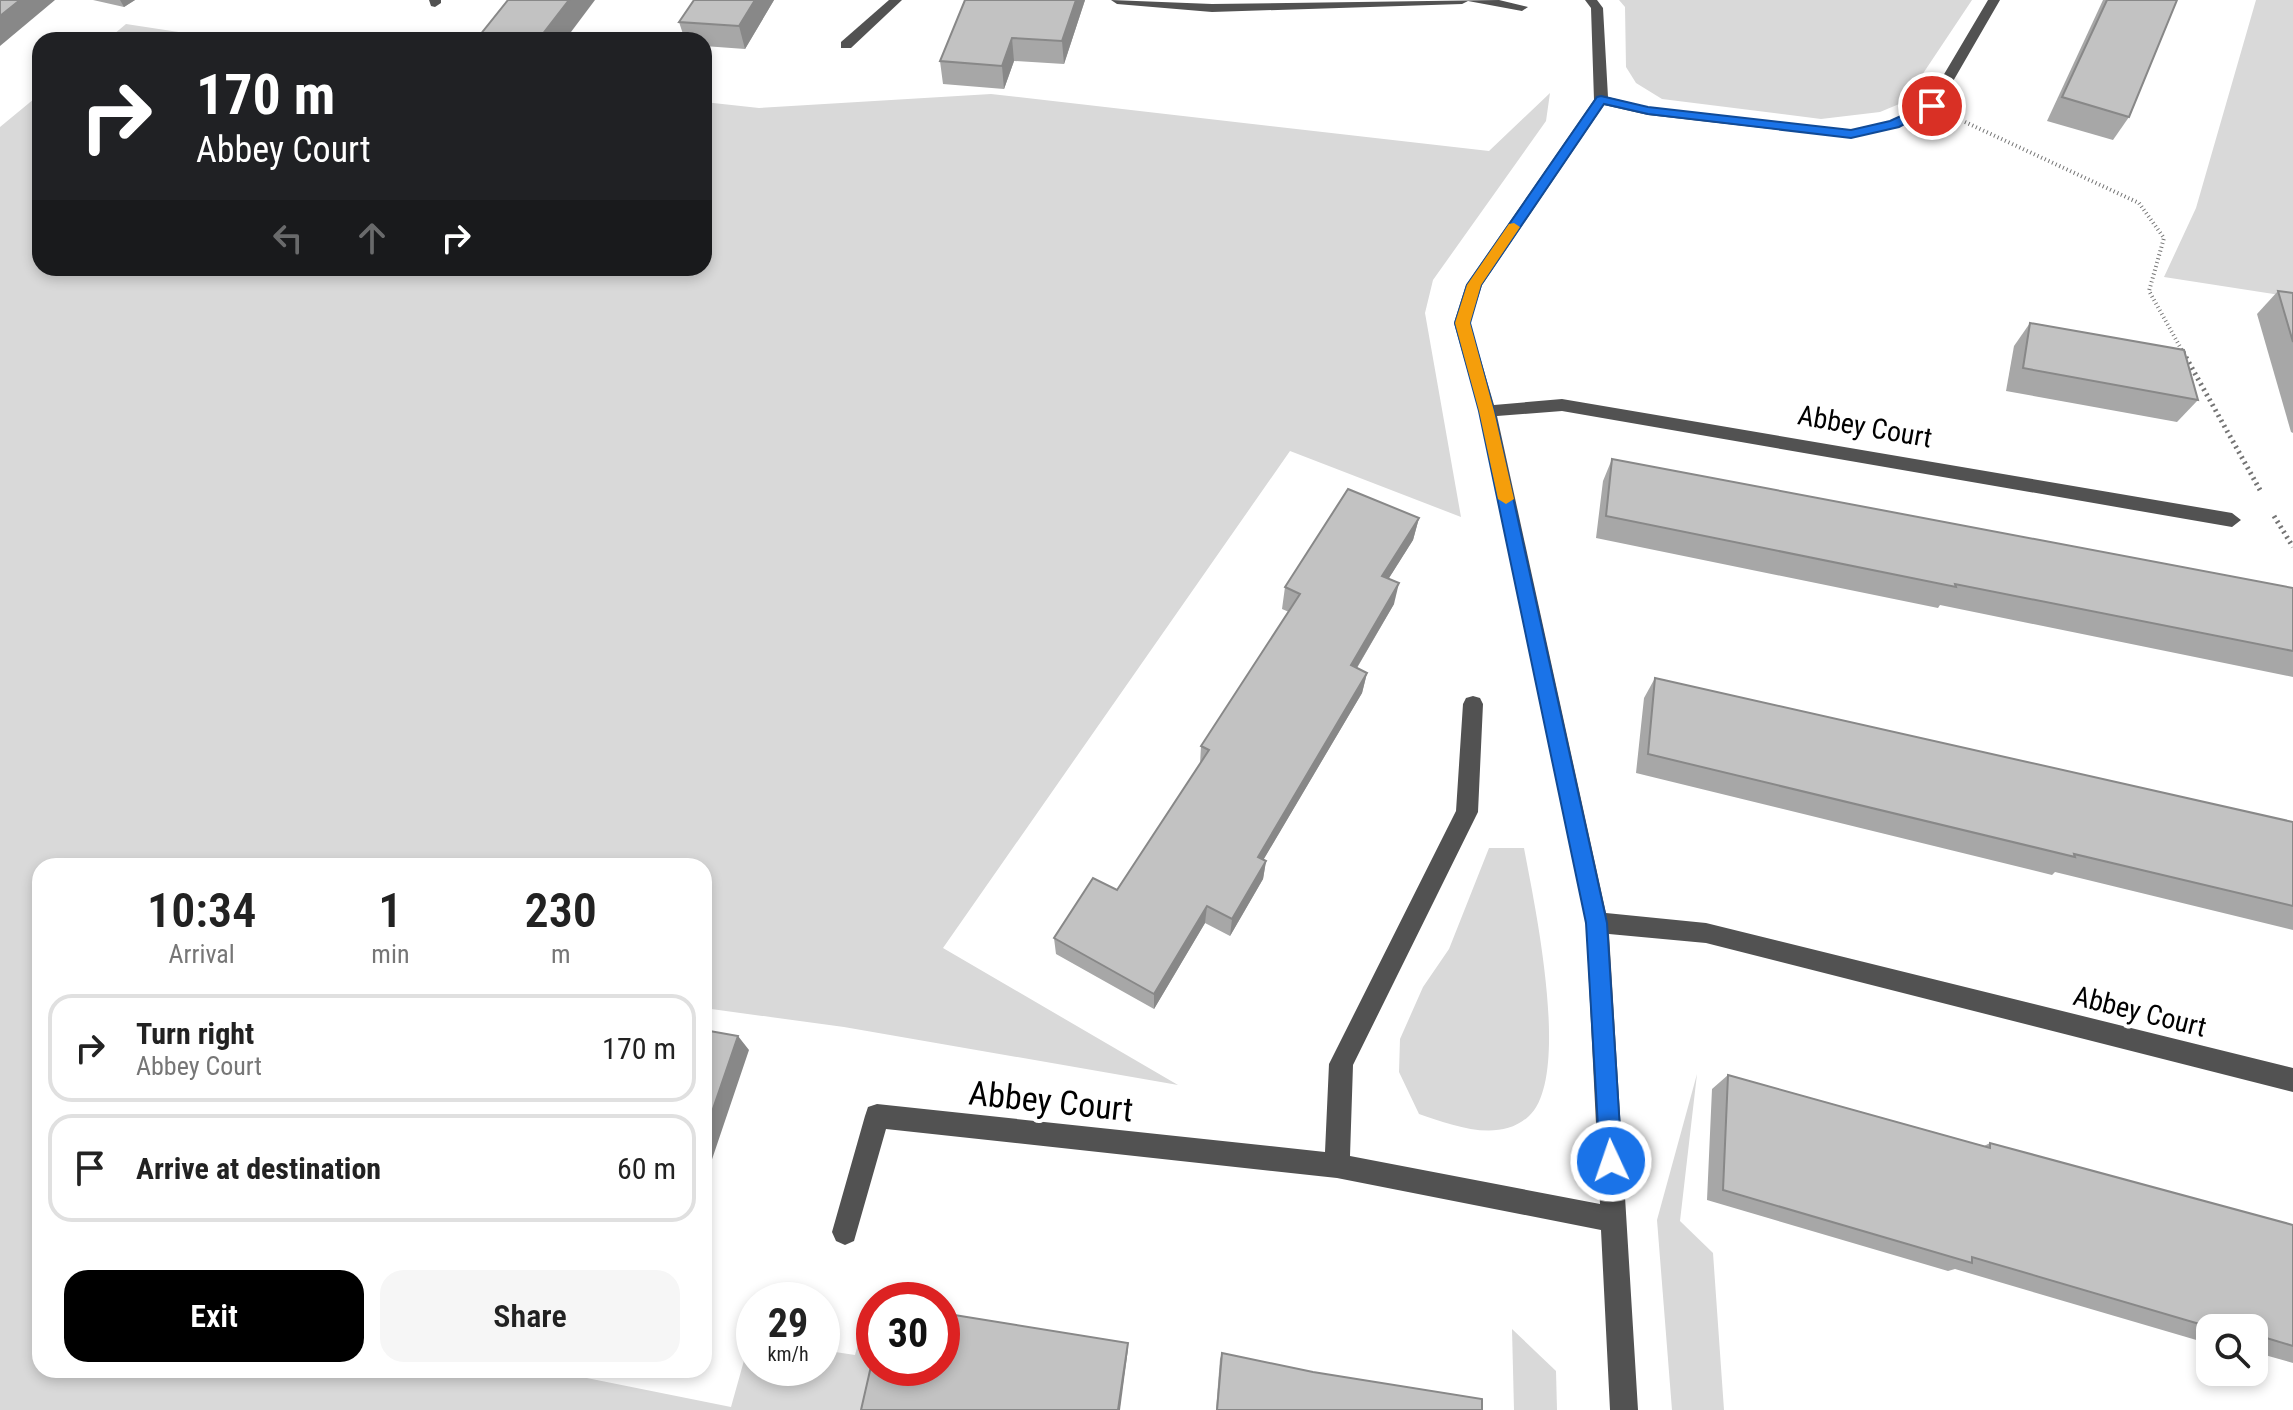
<!DOCTYPE html>
<style>
body{margin:0;font-family:"Roboto Condensed",sans-serif;background:#f6f6f6;color:#222;height:100vh;display:flex;flex-direction:column;font-size:30px;white-space:nowrap}
*{box-sizing:border-box;margin:0}
p{font-size:26px;color:#767676}
.icon{flex:none;width:44px;height:44px;fill:none;stroke:currentColor;stroke-width:2;stroke-linecap:round;stroke-linejoin:round}
.map{position:relative;flex:1;overflow:hidden}
.details{position:absolute;left:32px;top:858px;width:680px;height:520px;display:flex;flex-direction:column;background:#fff;border-radius:24px;box-shadow:0 4px 12px #0003}
.details>*{flex:none}
.banner{position:absolute;left:32px;top:32px;width:680px;height:244px;border-radius:24px;box-shadow:0 4px 12px #0003;background:#202124;color:#fff;overflow:hidden}
.tools{position:absolute;left:2196px;top:1314px;display:grid;gap:16px}
.tools a{display:grid;place-items:center;width:72px;height:72px;border-radius:16px;background:#fff;box-shadow:0 4px 12px #0003;font-size:40px}
.speed{position:absolute;left:736px;top:1282px;display:flex;gap:16px;font-size:40px;font-weight:700;text-align:center}
.speed>*{display:grid;place-content:center;width:104px;height:104px;border-radius:50%;background:#fff;box-shadow:0 4px 12px #0003;line-height:1}
.speed small{font-size:20px;font-weight:400}
.speed .limit{border:12px solid #d22;background:#fff;color:#111}
.pin{position:absolute;display:grid;place-items:center;width:68px;height:68px;color:#fff;margin:-34px;border:4px solid #fff;border-radius:50%;box-shadow:0 2px 8px #0007}
.me{position:absolute;width:88px;margin:-44px;rotate:357deg;stroke-linejoin:round;filter:drop-shadow(0 0 6px #0008)}
.turn{display:flex;align-items:center;gap:28px;height:168px;padding:0 32px;font-size:36px}
.turn .icon{width:104px;height:104px;stroke-width:2.5}
.turn b{display:block;font-size:56px;line-height:68px}
.lanes{display:flex;align-items:center;height:76px;padding:0 32px;background:#0003;justify-content:center;gap:40px;direction:ltr}
.lanes .off{opacity:.35}
.eta{display:flex;justify-content:space-evenly;align-items:center;height:136px;text-align:center}
.eta b{font-size:48px;font-weight:600;line-height:56px}
.action{display:flex;gap:16px;margin-top:auto;padding:16px 32px}
.action a{flex:1;height:92px;border-radius:24px;background:#000;color:#fff;font-size:32px;font-weight:600;line-height:92px;text-align:center}
.action a+a{background:#f6f6f6;color:#222}
ul{padding:0;list-style:none}
li{display:flex;align-items:center;gap:24px;height:108px;margin:0 16px 12px;padding:0 16px;border:4px solid #e0e0e0;border-radius:24px}
li div{flex:1}
li b{display:block;font-size:30px}
li em{font-style:normal}
.map>svg:first-child{display:block}
.green{fill:#d9d9d9}
.lines{fill:none;stroke-linecap:round;stroke-linejoin:round}
.path-far1{stroke:#747474;stroke-width:4;stroke-dasharray:1 3;stroke-linecap:butt}
.path{stroke:#747474;stroke-width:5;stroke-dasharray:2 4;stroke-linecap:butt}
.minor{fill:#525252;fill-rule:evenodd}
.wall{fill:#a7a7a7}
.shaded-wall{fill:#888}
.building{fill:#c2c2c2;stroke:#888;stroke-width:2}
.route{fill:#1a73e8;stroke:#114b97;stroke-width:2}
.slow{fill:#f59e0b}
.labels{text-anchor:middle;stroke-width:8;stroke-linejoin:round;paint-order:stroke}
.street-label{font-size:28px;fill:#000;stroke:#fff}
.near-street-label{font-size:34px;fill:#000;stroke:#fff}
</style>
<div class="map">
<svg width="2293" height="1410" viewBox="0 0 2293 1410">
<rect width="100%" height="100%" fill="#fff"/>
<!-- green -->
<g class="green">
<path d="M 1619,0 L 1972,0 L 1904,102 L 1880,112 L 1821,119 L 1662,99 L 1636,83 L 1626,67 L 1625,7 Z"/>
<path d="M 2256,0 L 2293,0 L 2293,297 L 2164,277 L 2196,208 Z"/>
<path d="M 126,24 L 231,40 L 107,40 Z"/>
<path d="M 1550,93 L 1546,121 L 1433,280 L 1425,313 L 1461,517 L 1290,451 L 943,948 L 1178,1085 L 844,1027 L 704,1008 L 704,866 L 40,866 L 40,1370 L 547,1370 L 731,1407 L 750,1339 L 754,1340 L 754,1368 L 822,1368 L 822,1350 L 855,1355 L 870,1298 L 889,1295 L 888,1300 L 874,1300 L 874,1360 L 863,1410 L 0,1410 L 0,127 L 40,94 L 40,268 L 704,268 L 704,102 L 759,108 L 991,94 L 1489,151 Z"/>
<path d="M 1489,848 L 1524,848 C 1534,902 1572,1076 1529,1116 C 1499,1144 1452,1125 1419,1114 L 1399,1072 L 1400,1039 L 1423,987 L 1449,949 Z"/>
<path d="M 1697,1074 L 1680,1221 L 1713,1253 L 1724,1410 L 1672,1410 L 1657,1220 Z"/>
<path d="M 1512,1329 L 1556,1371 L 1557,1410 L 1514,1410 Z"/>
</g>
<g class="lines">
<!-- path-far1 -->
<path class="path-far1" d="M 1965,122 L 2139,203 L 2164,238 L 2149,291 L 2184,354"/>
<!-- path -->
<g class="path">
<path d="M 2183,352 L 2260,490"/>
<path d="M 2274,516 L 2293,547"/>
</g>
<!-- minor -->
<g class="minor">
<path d="M 429,0 L 441,0 L 441,3 L 435,7 L 431,6 Z"/>
<path d="M 889,0 L 902,0 L 851,48 L 841,48 L 841,42 Z"/>
<path d="M 1111,0 L 1212,4 L 1499,0 L 1528,7 L 1522,11 L 1468,1 L 1462,4 L 1212,12 L 1117,4 Z"/>
<path d="M 1585,0 L 1597,0 L 1603,8 L 1608,97 L 1648,107 L 1851,130 L 1889,121 L 1927,103 L 1988,0 L 2000,0 L 1937,109 L 1899,127 L 1851,138 L 1648,115 L 1604,105 L 1482,285 L 1470,323 L 1494,405 L 1562,399 L 2232,513 L 2241,520 L 2232,527 L 1562,411 L 1497,416 L 1606,913 L 1706,923 L 2293,1068 L 2293,1092 L 1706,943 L 1609,934 L 1638,1410 L 1610,1410 L 1601,1230 L 1337,1178 L 886,1129 L 854,1241 L 845,1245 L 836,1241 L 832,1232 L 865,1116 L 868,1107 L 877,1104 L 1325,1152 L 1329,1064 L 1456,811 L 1463,704 L 1466,698 L 1473,696 L 1480,698 L 1483,704 L 1478,812 L 1353,1065 L 1350,1156 L 1600,1204 L 1586,923 L 1479,411 L 1454,323 L 1466,285 L 1594,100 L 1591,8 Z"/>
</g>
</g>
<!-- wall -->
<g class="wall">
<path d="M 93,0 L 135,0 L 124,7 Z"/>
<path d="M 694,0 L 774,0 L 745,49 L 704,46 L 704,40 L 685,40 L 679,22 Z"/>
<path d="M 965,0 L 1085,0 L 1064,64 L 1014,61 L 1004,89 L 943,84 L 940,61 Z"/>
<path d="M 2103,0 L 2177,0 L 2129,117 L 2113,140 L 2047,121 Z"/>
<path d="M 2278,291 L 2293,293 L 2293,433 L 2291,432 L 2257,314 Z"/>
<path d="M 2030,323 L 2198,400 L 2177,422 L 2006,391 L 2014,346 Z"/>
<path d="M 1612,459 L 2293,588 L 2293,677 L 1940,605 L 1938,608 L 1596,538 L 1603,481 Z"/>
<path d="M 1419,518 L 1413,540 L 1389,578 L 1394,604 L 1357,668 L 1367,673 L 1362,693 L 1263,860 L 1266,861 L 1263,879 L 1230,936 L 1205,923 L 1154,1009 L 1056,954 L 1054,938 L 1117,890 L 1200,764 L 1201,746 L 1289,612 L 1282,609 L 1285,587 Z"/>
<path d="M 1655,678 L 2293,822 L 2293,930 L 2055,872 L 2052,875 L 1636,773 L 1644,698 Z"/>
<path d="M 1728,1075 L 1984,1146 L 1990,1143 L 2293,1225 L 2293,1363 L 2254,1352 L 2254,1328 L 2210,1328 L 2210,1344 L 1955,1269 L 1948,1271 L 1707,1200 L 1712,1089 Z"/>
<path d="M 1222,1353 L 1482,1410 L 1216,1410 L 1220,1359 Z"/>
</g>
<!-- shaded-wall -->
<g class="shaded-wall">
<path d="M 20,0 L 55,0 L 0,46 L 0,16 Z"/>
<path d="M 120,0 L 135,0 L 124,7 Z"/>
<path d="M 569,0 L 595,0 L 565,40 L 538,40 Z"/>
<path d="M 755,0 L 774,0 L 745,49 L 739,26 Z"/>
<path d="M 1076,0 L 1085,0 L 1064,64 L 1062,41 Z"/>
<path d="M 1012,38 L 1014,61 L 1004,89 L 1002,66 Z"/>
<path d="M 1419,518 L 1413,540 L 1377,597 L 1382,576 Z"/>
<path d="M 1399,583 L 1394,604 L 1346,686 L 1351,665 Z"/>
<path d="M 1367,673 L 1362,693 L 1255,874 L 1258,857 Z"/>
<path d="M 1266,861 L 1263,879 L 1230,936 L 1232,919 Z"/>
<path d="M 1207,906 L 1205,923 L 1154,1009 L 1154,994 Z"/>
<path d="M 738,1036 L 749,1050 L 704,1183 L 709,1187 L 704,1202 L 704,1135 Z"/>
<path d="M 1128,1343 L 1128,1349 L 1120,1410 L 1118,1410 Z"/>
</g>
<!-- building -->
<g class="building">
<path d="M 0,0 L 20,0 L 0,16 Z"/>
<path d="M 508,0 L 569,0 L 538,40 L 476,40 Z"/>
<path d="M 694,0 L 755,0 L 739,26 L 679,22 Z"/>
<path d="M 965,0 L 1076,0 L 1062,41 L 1012,38 L 1002,66 L 940,61 Z"/>
<path d="M 2107,0 L 2177,0 L 2129,117 L 2062,97 Z"/>
<path d="M 2278,291 L 2293,293 L 2293,342 Z"/>
<path d="M 2030,323 L 2184,350 L 2198,400 L 2023,368 Z"/>
<path d="M 1612,459 L 2293,588 L 2293,651 L 1955,584 L 1956,587 L 1606,516 Z"/>
<path d="M 1348,489 L 1419,518 L 1382,576 L 1399,583 L 1351,665 L 1367,673 L 1258,857 L 1266,861 L 1232,919 L 1207,906 L 1154,994 L 1054,938 L 1093,878 L 1117,890 L 1209,750 L 1201,746 L 1300,594 L 1285,587 Z"/>
<path d="M 1655,678 L 2293,822 L 2293,906 L 2074,854 L 2075,857 L 1648,754 Z"/>
<path d="M 704,1030 L 738,1036 L 704,1135 Z"/>
<path d="M 1728,1075 L 1990,1148 L 1990,1143 L 2293,1225 L 2293,1346 L 2263,1337 L 2264,1343 L 2254,1340 L 2254,1328 L 2213,1328 L 1972,1257 L 1972,1263 L 1723,1190 Z"/>
<path d="M 942,1313 L 1128,1343 L 1118,1410 L 861,1410 L 874,1353 L 874,1368 L 942,1368 Z"/>
<path d="M 1222,1353 L 1313,1372 L 1482,1399 L 1482,1410 L 1217,1410 Z"/>
</g>
<!-- route -->
<path class="route" d="M 1601,96 L 1648,107 L 1851,130 L 1890,121 L 1927,104 L 1938,106 L 1899,127 L 1851,138 L 1648,114 L 1604,104 L 1481,285 L 1470,323 L 1494,411 L 1607,923 L 1622,1161 L 1619,1169 L 1611,1172 L 1603,1169 L 1600,1161 L 1586,923 L 1479,411 L 1455,323 L 1467,285 L 1597,97 Z"/>
<!-- slow -->
<path class="slow" d="M 1514,223 L 1520,227 L 1481,285 L 1470,323 L 1494,411 L 1514,499 L 1506,504 L 1498,499 L 1479,411 L 1455,323 L 1467,285 L 1509,224 Z"/>
<g class="labels">
<!-- street labels -->
<g class="street-label">
<text transform="translate(1865 426) rotate(10)" y="10">Abbey Court</text>
<text transform="translate(2140 1011) rotate(14)" y="10">Abbey Court</text>
</g>
<!-- near-street labels -->
<g class="near-street-label">
<text transform="translate(1051 1101) rotate(6)" y="12">Abbey Court</text>
</g>
</g>
</svg>
<div class="tools">
<a><svg class="icon" aria-label="search" viewBox="0 0 24 24"><circle cx="10" cy="10" r="6"/><path d="M15 15l6 6"/></svg></a>
</div>
<div class="speed"><div>29<small>km/h</small></div><div class="limit">30</div></div>
<div class="pin" style="left:1932px;top:106px;background:#d93025"><svg class="icon" aria-label="arrive" viewBox="0 0 24 24"><path d="M6 21V4h12l-3 4 3 4H6"/></svg></div>
<svg class="me" style="left:1611px;top:1161px" viewBox="-20 -20 40 40"><circle r="17" fill="#1a73e8" stroke="#fff" stroke-width="3"/><path d="M0-11L8 9 0 5-8 9z" fill="#fff"/></svg>
<div class="banner">
<div class="turn"><svg class="icon" aria-label="right" viewBox="0 0 24 24"><path d="M7 20v-9h11M14 6l5 5-5 5"/></svg><div><b>170 m</b>Abbey Court</div></div>
<div class="lanes"><svg class="icon off" aria-label="left" viewBox="0 0 24 24"><path d="M17 20v-9H6M10 6l-5 5 5 5"/></svg><svg class="icon off" aria-label="ahead" viewBox="0 0 24 24"><path d="M12 20V5M6 11l6-6 6 6"/></svg><svg class="icon" aria-label="right" viewBox="0 0 24 24"><path d="M7 20v-9h11M14 6l5 5-5 5"/></svg></div>
</div>
<section class="details">
<div class="eta">
<div><b>10:34</b><p>Arrival</p></div>
<div><b>1</b><p>min</p></div>
<div><b>230</b><p>m</p></div>
</div>
<ul>
<li><svg class="icon" aria-label="right" viewBox="0 0 24 24"><path d="M7 20v-9h11M14 6l5 5-5 5"/></svg><div><b>Turn right</b><p>Abbey Court</p></div><em>170 m</em></li>
<li><svg class="icon" aria-label="arrive" viewBox="0 0 24 24"><path d="M6 21V4h12l-3 4 3 4H6"/></svg><div><b>Arrive at destination</b></div><em>60 m</em></li>
</ul>
<div class="action"><a>Exit</a><a>Share</a></div>
</section>
</div>
